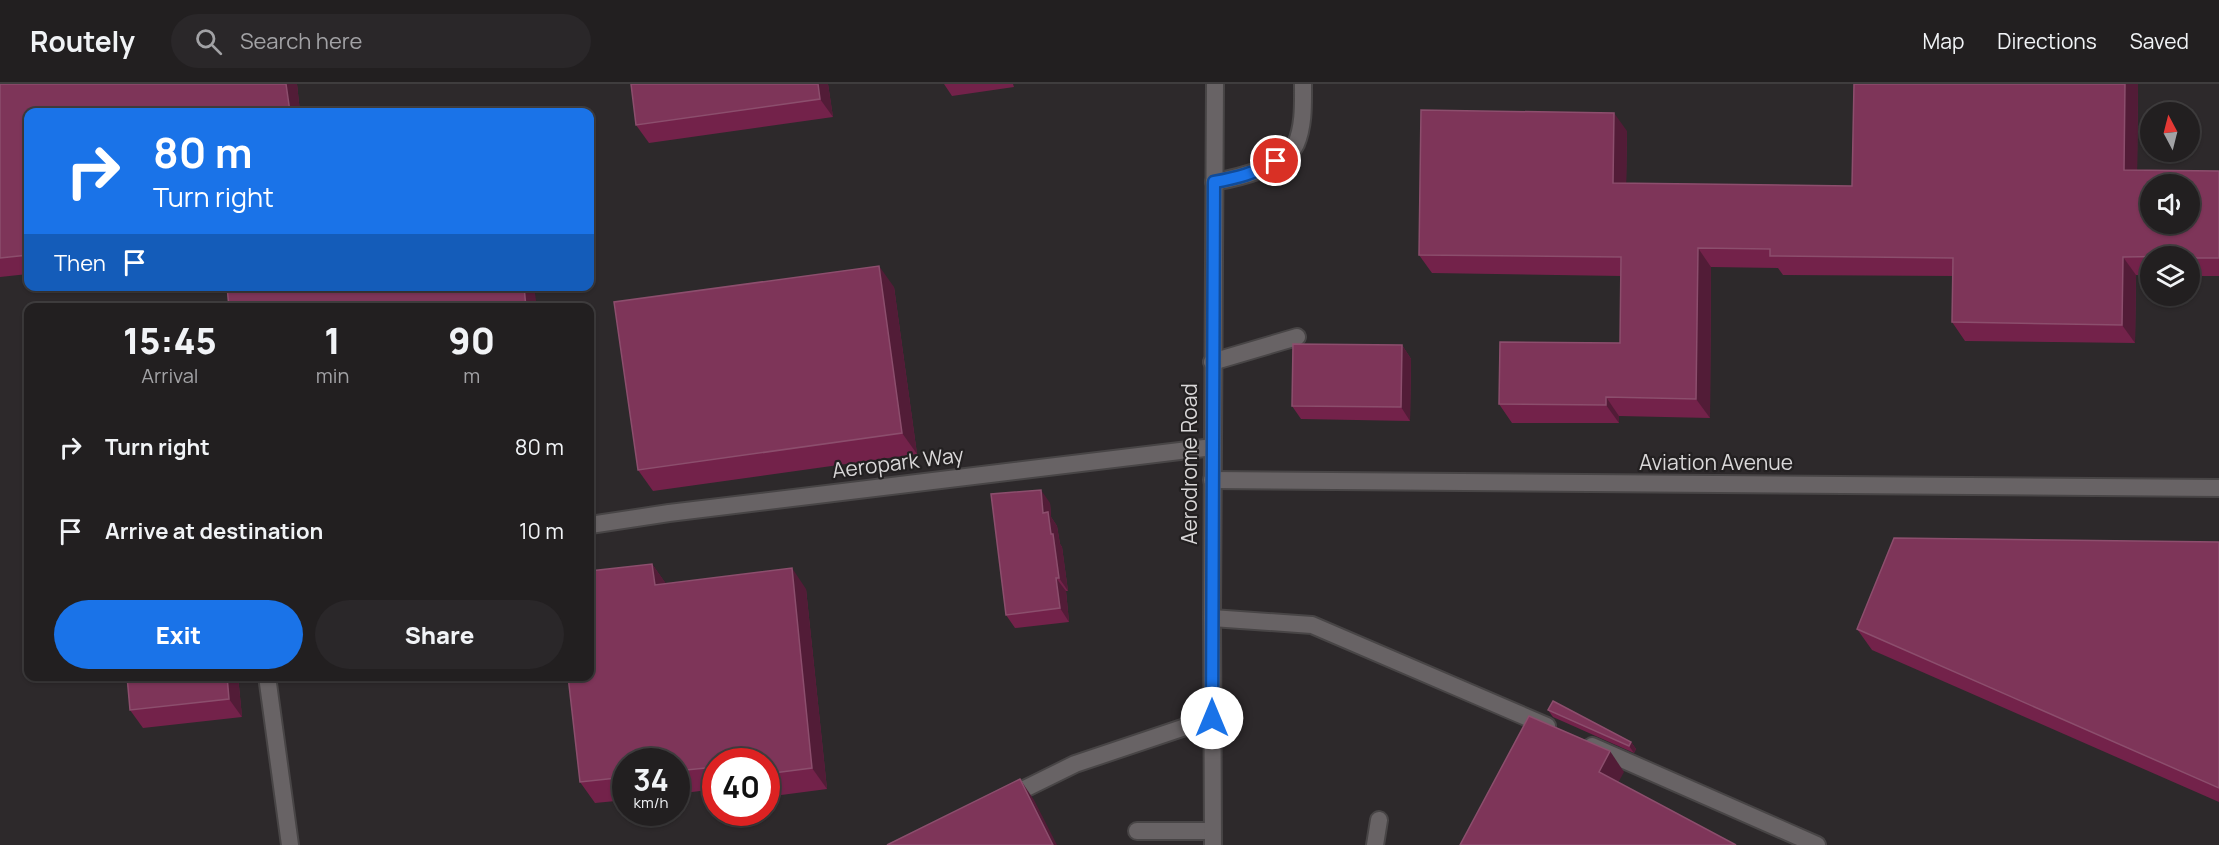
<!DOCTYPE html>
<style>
body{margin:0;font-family:Manrope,sans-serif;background:#2a2729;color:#f1f3f6;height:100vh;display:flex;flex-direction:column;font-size:22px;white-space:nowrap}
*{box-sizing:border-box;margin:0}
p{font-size:20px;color:#a2a2a5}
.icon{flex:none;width:33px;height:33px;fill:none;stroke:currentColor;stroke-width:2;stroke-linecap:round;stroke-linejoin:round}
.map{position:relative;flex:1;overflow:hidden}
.panel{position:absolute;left:24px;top:219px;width:570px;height:378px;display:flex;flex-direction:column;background:#221f20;border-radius:12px;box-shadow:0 2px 4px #0004,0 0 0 2px #3f3d3e}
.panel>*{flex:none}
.hud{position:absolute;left:24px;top:24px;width:570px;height:183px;border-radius:12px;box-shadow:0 2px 4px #0004,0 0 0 2px #3f3d3e;background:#1a73e8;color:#fff;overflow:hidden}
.needle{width:39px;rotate:353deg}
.buttons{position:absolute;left:2140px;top:18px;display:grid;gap:12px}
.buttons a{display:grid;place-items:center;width:60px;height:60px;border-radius:50%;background:#221f20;box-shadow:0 2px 4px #0004,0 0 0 2px #3f3d3e;font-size:30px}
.speed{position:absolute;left:612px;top:664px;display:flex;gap:12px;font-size:30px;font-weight:700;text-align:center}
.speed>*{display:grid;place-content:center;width:78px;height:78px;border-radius:50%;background:#221f20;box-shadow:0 2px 4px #0004,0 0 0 2px #3f3d3e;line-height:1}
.speed small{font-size:15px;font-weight:400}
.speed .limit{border:9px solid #d22;background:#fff;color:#111}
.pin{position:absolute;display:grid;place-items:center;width:51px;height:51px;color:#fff;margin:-26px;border:3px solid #fff;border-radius:50%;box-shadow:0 2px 6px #0007}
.me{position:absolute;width:66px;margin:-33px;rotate:0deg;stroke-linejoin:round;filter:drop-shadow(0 0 4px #0008)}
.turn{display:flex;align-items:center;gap:21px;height:126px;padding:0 30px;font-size:27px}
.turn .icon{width:78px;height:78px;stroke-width:2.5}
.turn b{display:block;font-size:42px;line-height:51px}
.then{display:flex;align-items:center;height:57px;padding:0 30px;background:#0003;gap:12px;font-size:22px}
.eta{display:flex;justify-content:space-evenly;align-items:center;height:102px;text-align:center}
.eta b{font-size:36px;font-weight:800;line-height:42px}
.primary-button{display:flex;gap:12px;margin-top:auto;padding:12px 30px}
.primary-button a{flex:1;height:69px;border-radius:36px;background:#1a73e8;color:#fff;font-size:24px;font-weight:800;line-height:69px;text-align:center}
.primary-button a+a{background:#2a2729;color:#f1f3f6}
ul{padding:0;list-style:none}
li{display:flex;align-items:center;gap:18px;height:84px;padding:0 30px}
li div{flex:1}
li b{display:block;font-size:22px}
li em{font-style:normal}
header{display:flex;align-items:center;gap:36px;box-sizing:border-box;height:84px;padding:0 30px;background:#221f20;border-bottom:2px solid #3f3d3e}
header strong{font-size:28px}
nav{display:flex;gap:33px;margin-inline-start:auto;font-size:21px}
.search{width:420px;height:54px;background:#2a2729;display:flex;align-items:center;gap:15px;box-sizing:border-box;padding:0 21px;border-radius:33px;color:#a2a2a5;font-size:22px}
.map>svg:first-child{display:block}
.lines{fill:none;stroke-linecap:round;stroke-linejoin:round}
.service-casing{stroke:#484546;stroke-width:20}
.minor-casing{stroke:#484546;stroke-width:20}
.tertiary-casing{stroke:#484546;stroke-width:20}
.service{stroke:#686365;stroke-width:16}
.minor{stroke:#686365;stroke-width:16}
.tertiary{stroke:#686365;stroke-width:16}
.wall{fill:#73224a}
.shaded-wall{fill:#521c37}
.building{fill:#7e3559;stroke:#8c4e6d;stroke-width:1.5;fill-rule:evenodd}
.route-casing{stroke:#114b97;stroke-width:15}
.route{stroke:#1a73e8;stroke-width:10}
.labels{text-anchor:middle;stroke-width:4.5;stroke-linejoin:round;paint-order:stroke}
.street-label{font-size:21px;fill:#d9d7d8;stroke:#232021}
</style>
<header>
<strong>Routely</strong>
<div class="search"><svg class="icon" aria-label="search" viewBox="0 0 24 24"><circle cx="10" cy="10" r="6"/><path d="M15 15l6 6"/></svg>Search here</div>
<nav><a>Map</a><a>Directions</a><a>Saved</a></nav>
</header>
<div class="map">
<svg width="2219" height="761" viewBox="0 0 2219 761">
<rect width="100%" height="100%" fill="#2d292b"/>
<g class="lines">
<defs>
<g id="service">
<path d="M 1214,98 C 1237,94 1285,83 1296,60 C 1304,41 1303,20 1303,0"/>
<path d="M 1212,278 L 1297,253"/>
<path d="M 590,441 L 669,429 L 1213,363"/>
<path d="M 1212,534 L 1312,541 L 1547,642"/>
<path d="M 267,592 L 290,761"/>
<path d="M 1592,662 L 1817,761"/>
<path d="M 1006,714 L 1075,680 L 1212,634"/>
<path d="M 1137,747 L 1212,747"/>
<path d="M 1375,761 L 1379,736"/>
</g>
<path id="minor" d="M 1212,396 L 2219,404"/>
<path id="tertiary" d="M 1213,761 L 1212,534 L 1215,0"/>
</defs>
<!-- service casing -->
<use href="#service" class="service-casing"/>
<!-- minor casing -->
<use href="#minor" class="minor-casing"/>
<!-- tertiary casing -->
<use href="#tertiary" class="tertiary-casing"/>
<!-- service -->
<use href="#service" class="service"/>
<!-- minor -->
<use href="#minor" class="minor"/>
<!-- tertiary -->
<use href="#tertiary" class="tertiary"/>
</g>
<!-- wall -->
<g class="wall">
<path d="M 0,0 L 297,0 L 300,28 L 28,28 L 28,190 L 0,193 Z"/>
<path d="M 828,0 L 833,33 L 649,59 L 636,41 Z"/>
<path d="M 944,0 L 1013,0 L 1014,3 L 952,12 Z"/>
<path d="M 1854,0 L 2138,0 L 2137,87 L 2219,87 L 2219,192 L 2190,192 L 2190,172 L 2151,172 L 2151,192 L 2136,191 L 2135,259 L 1965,257 L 1952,238 L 1953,192 L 1783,191 L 1778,184 L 1711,183 L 1710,334 L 1619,332 L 1619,339 L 1512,339 L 1499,320 L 1620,259 L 1621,192 L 1432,189 L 1419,171 L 1627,47 L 1626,99 L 1852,102 Z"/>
<path d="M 894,203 L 917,370 L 653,407 L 638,386 Z"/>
<path d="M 1402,261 L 1411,275 L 1410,337 L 1301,335 L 1292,322 Z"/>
<path d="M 1050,419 L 1051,433 L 1057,442 L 1060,460 L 1062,463 L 1068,507 L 1066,507 L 1069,538 L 1015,544 L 1006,531 Z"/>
<path d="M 2219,458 L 2219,718 L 1872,566 L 1857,545 Z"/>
<path d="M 652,480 L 666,500 L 806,505 L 827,705 L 766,713 L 766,678 L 716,678 L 716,705 L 676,710 L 676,678 L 626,678 L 626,716 L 595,719 L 580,698 Z"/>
<path d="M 127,592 L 238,592 L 242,633 L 143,644 L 130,626 Z"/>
<path d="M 1548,626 L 1631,658 L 1636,665 L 1634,669 L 1553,633 Z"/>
</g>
<!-- shaded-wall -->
<g class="shaded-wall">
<path d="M 286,0 L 297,0 L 300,28 L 290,28 Z"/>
<path d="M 818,0 L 828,0 L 833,33 L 820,15 Z"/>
<path d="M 2125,0 L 2138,0 L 2137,105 L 2124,86 Z"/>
<path d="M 1614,29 L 1627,47 L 1626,118 L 1613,99 Z"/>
<path d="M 1698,164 L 1711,183 L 1710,334 L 1696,315 Z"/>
<path d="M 2123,173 L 2136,191 L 2135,259 L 2122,241 Z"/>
<path d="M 879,182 L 894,203 L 917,370 L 902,349 Z"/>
<path d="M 524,202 L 534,202 L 537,224 L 526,224 Z"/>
<path d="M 1402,261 L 1411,275 L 1410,337 L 1401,323 Z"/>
<path d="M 1606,313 L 1619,332 L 1619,339 L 1606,321 Z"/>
<path d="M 1041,406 L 1050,419 L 1051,433 L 1057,442 L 1060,460 L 1062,463 L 1068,507 L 1059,494 L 1051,450 L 1043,429 Z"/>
<path d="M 652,480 L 667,501 L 655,501 Z"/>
<path d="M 792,484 L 806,505 L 827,705 L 812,684 Z"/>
<path d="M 1056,494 L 1066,507 L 1069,538 L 1060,524 Z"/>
<path d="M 227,592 L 238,592 L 242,633 L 229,615 Z"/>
<path d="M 1631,658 L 1636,665 L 1634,669 L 1629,662 Z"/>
<path d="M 1610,667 L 1624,688 L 1613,708 L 1599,688 Z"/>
<path d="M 1020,695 L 1034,716 L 1057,761 L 1053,761 Z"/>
</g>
<!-- building -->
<g class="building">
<path d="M 0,0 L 286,0 L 290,28 L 28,28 L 28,171 L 0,174 Z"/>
<path d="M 631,0 L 818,0 L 820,15 L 636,41 Z"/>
<path d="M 1854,0 L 2125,0 L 2124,86 L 2219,87 L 2219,174 L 2190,174 L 2190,172 L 2123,173 L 2122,241 L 1952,238 L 1953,174 L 1770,172 L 1770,165 L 1698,164 L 1696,315 L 1606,313 L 1606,321 L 1499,320 L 1500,258 L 1620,259 L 1621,173 L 1419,171 L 1421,26 L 1614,29 L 1613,99 L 1852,102 ZM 2151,100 L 2190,100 L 2190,140 L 2151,140 Z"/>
<path d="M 461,26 L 465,28 L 437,28 Z"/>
<path d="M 879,182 L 902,349 L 638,386 L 614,218 Z"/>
<path d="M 227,202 L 524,202 L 526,224 L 229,224 Z"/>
<path d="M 1293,260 L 1402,261 L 1401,323 L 1292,322 Z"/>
<path d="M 1041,406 L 1043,429 L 1048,428 L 1051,450 L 1053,450 L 1059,494 L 1056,494 L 1060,524 L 1006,531 L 991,410 Z"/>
<path d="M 1894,454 L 2219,458 L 2219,704 L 1857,545 Z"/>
<path d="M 652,480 L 655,501 L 792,484 L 812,684 L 766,690 L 766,678 L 716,678 L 716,683 L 676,687 L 676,678 L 626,678 L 626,693 L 580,698 L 568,592 L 590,592 L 590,487 Z"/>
<path d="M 127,592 L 227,592 L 229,615 L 130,626 Z"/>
<path d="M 1553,617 L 1631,658 L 1629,662 L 1548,626 Z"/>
<path d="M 1529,632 L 1610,667 L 1599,688 L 1736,761 L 1460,761 Z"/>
<path d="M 1020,695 L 1053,761 L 887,761 Z"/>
</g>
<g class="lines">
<defs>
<path id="route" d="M 1212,634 L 1214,98 C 1237,94 1256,89 1276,77"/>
</defs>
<!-- route casing -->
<use href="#route" class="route-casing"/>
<!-- route -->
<use href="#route" class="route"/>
</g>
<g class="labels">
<!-- street labels -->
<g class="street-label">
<text transform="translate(898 379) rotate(-7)" y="7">Aeropark Way</text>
<text x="1716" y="386">Aviation Avenue</text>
<text transform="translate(1190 380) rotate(-90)" y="7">Aerodrome Road</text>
</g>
</g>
</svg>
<div class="buttons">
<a><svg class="needle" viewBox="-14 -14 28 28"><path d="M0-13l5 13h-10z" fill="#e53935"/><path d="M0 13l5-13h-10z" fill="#a2a2a5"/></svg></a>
<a><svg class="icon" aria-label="sound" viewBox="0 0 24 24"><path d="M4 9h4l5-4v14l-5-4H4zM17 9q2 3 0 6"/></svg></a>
<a><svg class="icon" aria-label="layers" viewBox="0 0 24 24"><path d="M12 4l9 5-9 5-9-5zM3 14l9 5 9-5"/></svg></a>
</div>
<div class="speed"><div>34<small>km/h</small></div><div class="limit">40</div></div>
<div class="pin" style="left:1276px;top:77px;background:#d93025"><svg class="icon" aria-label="arrive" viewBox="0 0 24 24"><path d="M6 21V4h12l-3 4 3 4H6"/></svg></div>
<svg class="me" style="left:1212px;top:634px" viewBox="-20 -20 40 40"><circle r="19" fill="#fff"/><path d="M0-13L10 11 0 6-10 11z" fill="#1a73e8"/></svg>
<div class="hud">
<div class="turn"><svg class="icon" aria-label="right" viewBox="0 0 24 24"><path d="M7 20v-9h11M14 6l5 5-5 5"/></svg><div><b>80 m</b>Turn right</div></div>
<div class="then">Then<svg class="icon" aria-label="arrive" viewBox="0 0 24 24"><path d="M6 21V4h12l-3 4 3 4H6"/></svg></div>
</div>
<section class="panel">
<div class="eta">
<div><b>15:45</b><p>Arrival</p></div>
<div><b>1</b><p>min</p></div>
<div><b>90</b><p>m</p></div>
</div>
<ul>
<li><svg class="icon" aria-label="right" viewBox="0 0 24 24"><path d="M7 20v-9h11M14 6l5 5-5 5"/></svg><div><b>Turn right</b></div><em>80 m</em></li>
<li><svg class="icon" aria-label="arrive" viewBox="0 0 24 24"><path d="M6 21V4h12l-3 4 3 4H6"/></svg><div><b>Arrive at destination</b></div><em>10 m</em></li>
</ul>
<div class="primary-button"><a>Exit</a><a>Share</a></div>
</section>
</div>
